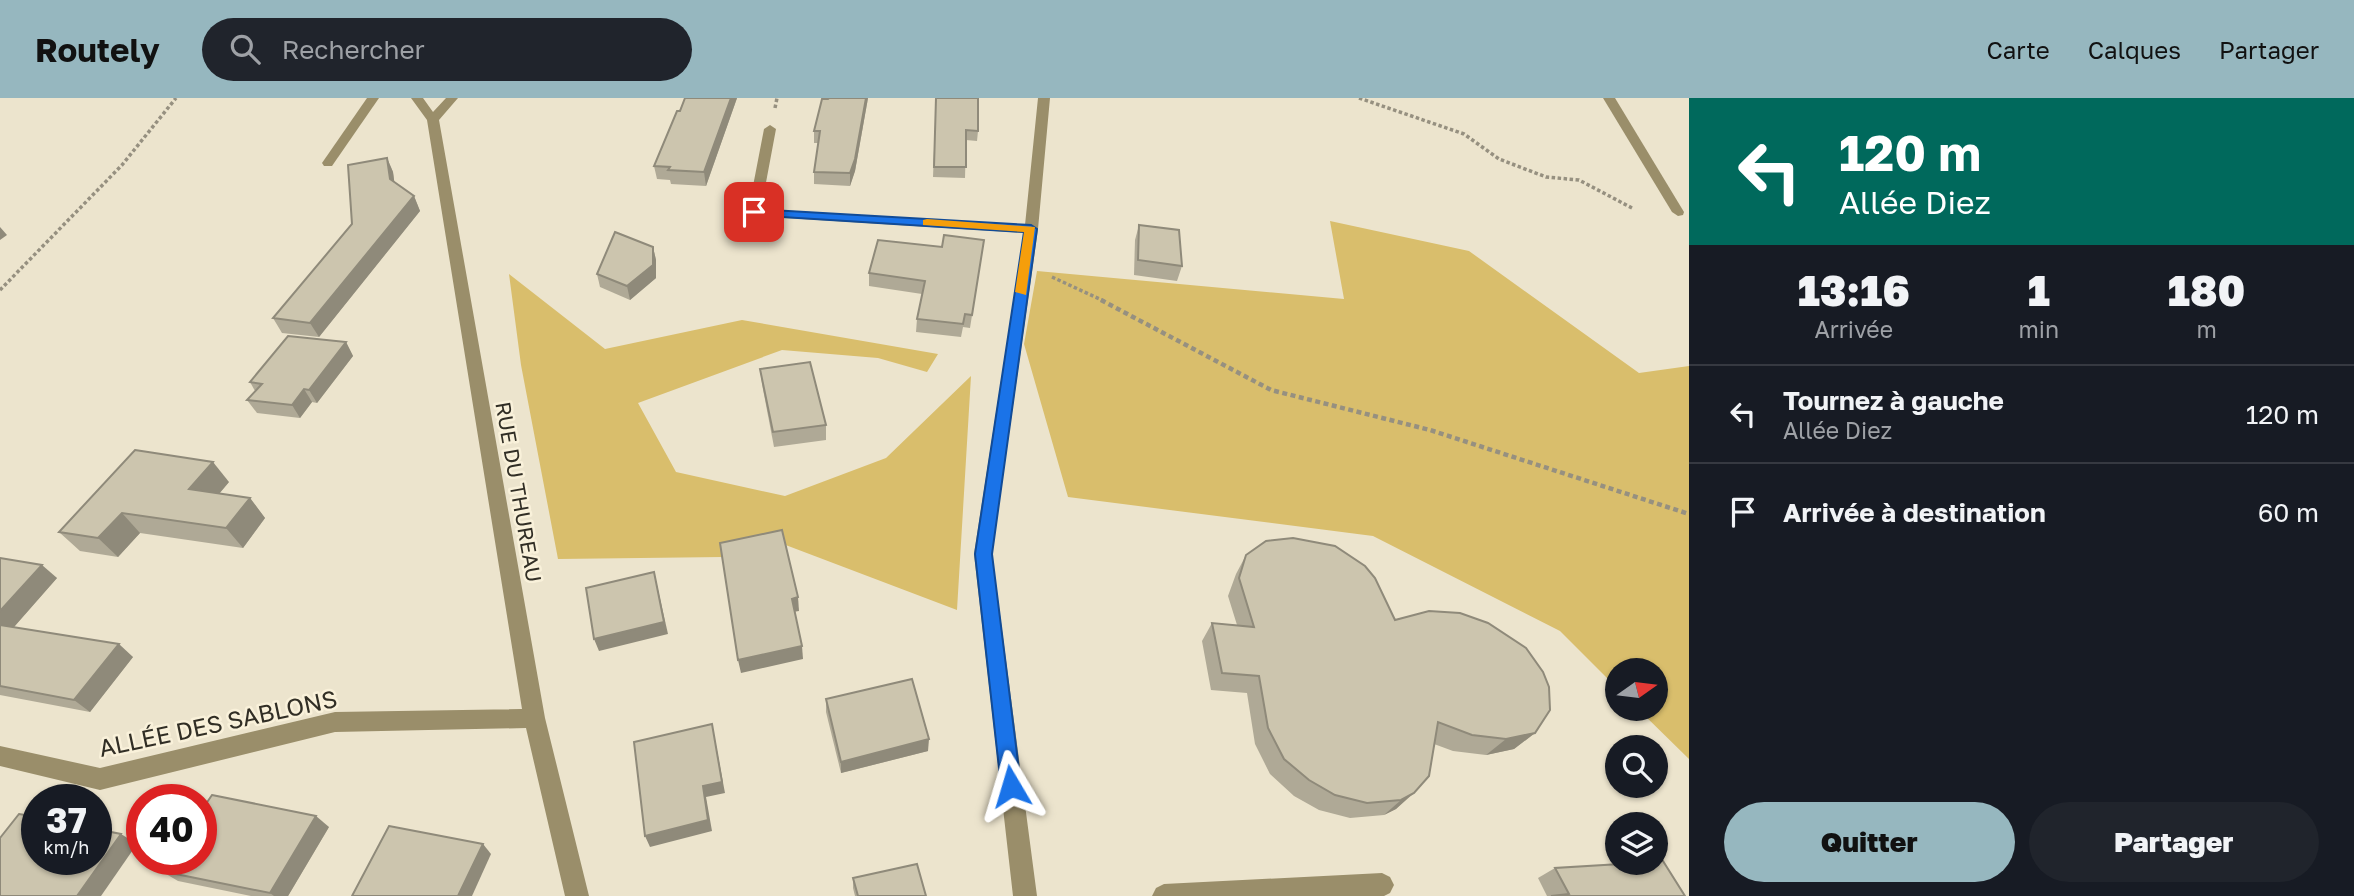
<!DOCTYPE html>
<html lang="fr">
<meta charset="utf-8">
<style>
body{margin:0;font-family:"Golos Text",sans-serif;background:#20242c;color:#f1f3f6;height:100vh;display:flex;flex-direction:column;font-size:26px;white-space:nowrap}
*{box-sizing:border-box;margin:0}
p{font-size:23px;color:#9ea1a6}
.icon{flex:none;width:38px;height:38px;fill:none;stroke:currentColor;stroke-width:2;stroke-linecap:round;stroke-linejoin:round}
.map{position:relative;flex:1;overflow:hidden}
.drawer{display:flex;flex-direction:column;background:#171b24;width:665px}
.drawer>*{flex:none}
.guide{background:#00695c;color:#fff;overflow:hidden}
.needle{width:46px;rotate:76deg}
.tools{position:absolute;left:1605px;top:560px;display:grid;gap:14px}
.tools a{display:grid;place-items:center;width:63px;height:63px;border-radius:50%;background:#171b24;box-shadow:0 2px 5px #0004;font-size:35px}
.speed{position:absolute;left:21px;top:686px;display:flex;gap:14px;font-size:35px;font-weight:700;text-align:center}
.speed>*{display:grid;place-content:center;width:91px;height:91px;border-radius:50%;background:#171b24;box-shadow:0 2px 5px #0004;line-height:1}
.speed small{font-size:18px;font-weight:400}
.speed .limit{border:10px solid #d22;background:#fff;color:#111}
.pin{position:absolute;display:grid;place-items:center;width:60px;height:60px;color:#fff;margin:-30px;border-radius:14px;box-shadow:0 4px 10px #0006}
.me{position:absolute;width:77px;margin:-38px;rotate:353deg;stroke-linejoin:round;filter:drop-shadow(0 0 5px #0008)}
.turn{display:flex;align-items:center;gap:24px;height:147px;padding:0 35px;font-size:32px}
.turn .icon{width:91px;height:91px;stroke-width:2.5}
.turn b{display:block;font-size:49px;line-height:60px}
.eta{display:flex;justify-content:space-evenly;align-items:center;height:119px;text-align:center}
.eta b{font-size:42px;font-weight:800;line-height:49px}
.primary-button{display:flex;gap:14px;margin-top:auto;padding:14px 35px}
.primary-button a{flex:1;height:80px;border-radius:42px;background:#96b7bf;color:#111;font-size:28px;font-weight:800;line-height:80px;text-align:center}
.primary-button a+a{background:#20242c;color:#f1f3f6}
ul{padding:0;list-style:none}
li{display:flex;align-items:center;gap:21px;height:98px;padding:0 35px;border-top:2px solid #363941}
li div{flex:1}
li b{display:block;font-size:26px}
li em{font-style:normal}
header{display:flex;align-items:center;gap:42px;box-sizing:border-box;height:98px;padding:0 35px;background:#96b7bf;color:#111}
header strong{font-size:33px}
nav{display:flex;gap:38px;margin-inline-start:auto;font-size:24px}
.search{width:490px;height:63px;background:#20242c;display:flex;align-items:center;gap:18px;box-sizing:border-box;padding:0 24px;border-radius:38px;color:#9ea1a6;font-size:26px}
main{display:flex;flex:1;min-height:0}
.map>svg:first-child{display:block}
.green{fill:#d9be6c}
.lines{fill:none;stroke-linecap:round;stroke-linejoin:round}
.path-far1{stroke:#969080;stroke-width:3.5;stroke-dasharray:3.5 2.5;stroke-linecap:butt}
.path{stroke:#969080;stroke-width:4.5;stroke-dasharray:5 3.5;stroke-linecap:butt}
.minor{fill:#9a8e6a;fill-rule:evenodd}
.wall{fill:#afa996}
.shaded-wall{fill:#8f8a7a}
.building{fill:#ccc5ae;stroke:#8f8a7a;stroke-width:2}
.route{fill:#1a73e8;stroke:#114b97;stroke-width:2}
.slow{fill:#f59e0b}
.labels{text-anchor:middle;stroke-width:5;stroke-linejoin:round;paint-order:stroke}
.street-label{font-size:21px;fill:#312e25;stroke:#f9f1da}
.near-street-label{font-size:24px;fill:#312e25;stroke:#f9f1da}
</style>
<header>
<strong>Routely</strong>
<div class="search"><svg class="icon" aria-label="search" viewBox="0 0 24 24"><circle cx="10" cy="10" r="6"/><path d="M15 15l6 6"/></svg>Rechercher</div>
<nav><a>Carte</a><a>Calques</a><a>Partager</a></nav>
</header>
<main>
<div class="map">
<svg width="1689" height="798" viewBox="0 0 1689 798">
<rect width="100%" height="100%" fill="#ece4cd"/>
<!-- green -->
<g class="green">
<path d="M 1330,123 L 1469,153 L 1639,275 L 1689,268 L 1689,661 L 1638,611 L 1656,611 L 1656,572 L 1617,572 L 1617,590 L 1560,533 L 1373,438 L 1068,399 L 1024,246 L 1037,173 L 1344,201 Z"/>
<path d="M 509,176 L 605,251 L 742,222 L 938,256 L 927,274 L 878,260 L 782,252 L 638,305 L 676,374 L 785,398 L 886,360 L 971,278 L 957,512 L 783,446 L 723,459 L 558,461 L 521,267 Z"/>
</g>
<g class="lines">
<!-- path-far1 -->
<g class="path-far1">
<path d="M 1359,0 L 1464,36 L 1499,61 L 1546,79 L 1579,82 L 1632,110"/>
<path d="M 775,10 L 777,0"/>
<path d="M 1052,179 L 1104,203"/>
<path d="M 0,192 L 122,67 L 176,0"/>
</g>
<!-- path -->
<path class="path" d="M 1101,202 L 1271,292 L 1430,332 L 1689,416"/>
<!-- minor -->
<g class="minor">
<path d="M 367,0 L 379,0 L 332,68 L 324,68 L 322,65 Z"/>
<path d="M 411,0 L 423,0 L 433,14 L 446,0 L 458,0 L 439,22 L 545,620 L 589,798 L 565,798 L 526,630 L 335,634 L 100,692 L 0,668 L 0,648 L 100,670 L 335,614 L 522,611 L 427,22 Z"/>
<path d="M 1038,0 L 1050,0 L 1038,131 L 992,456 L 1037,798 L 1013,798 L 974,456 L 1024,135 L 754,118 L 748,114 L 764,31 L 770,27 L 776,31 L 761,111 L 1025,127 Z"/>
<path d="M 1603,0 L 1615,0 L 1684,114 L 1683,117 L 1678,118 L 1672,114 Z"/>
<path d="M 1382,775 L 1390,779 L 1394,787 L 1390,795 L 1384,798 L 1152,798 L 1156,790 L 1164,786 Z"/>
</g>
</g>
<!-- wall -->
<g class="wall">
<path d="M 685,0 L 737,0 L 706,88 L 671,86 L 670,82 L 657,81 L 654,68 Z"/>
<path d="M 829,0 L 868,0 L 855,73 L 850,88 L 814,86 L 814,74 L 818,45 L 814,45 L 814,33 Z"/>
<path d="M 936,0 L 978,33 L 977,43 L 966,42 L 965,80 L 933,79 Z"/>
<path d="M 387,60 L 393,74 L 394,84 L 414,98 L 420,113 L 319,239 L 282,235 L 273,220 L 352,126 Z"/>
<path d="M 1139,127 L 1182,168 L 1177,183 L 1134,177 L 1135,142 Z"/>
<path d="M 984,142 L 970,230 L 963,229 L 961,239 L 916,234 L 917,221 L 922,196 L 869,188 L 869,175 L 942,149 Z"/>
<path d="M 653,149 L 656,162 L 656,180 L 630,202 L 600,189 L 597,176 Z"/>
<path d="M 346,244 L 353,258 L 317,305 L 312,304 L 300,320 L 257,315 L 247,302 L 255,293 L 250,284 Z"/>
<path d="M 760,271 L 826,327 L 826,342 L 774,349 L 762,286 Z"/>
<path d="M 229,384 L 219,396 L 250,400 L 265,420 L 243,450 L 140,435 L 118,459 L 80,453 L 59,434 Z"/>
<path d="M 1246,457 L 1395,522 L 1535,635 L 1514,651 L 1486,657 L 1453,653 L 1434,646 L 1429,678 L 1396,711 L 1384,717 L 1350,720 L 1319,712 L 1294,698 L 1270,676 L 1255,646 L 1247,595 L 1211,592 L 1202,543 L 1212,525 L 1237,527 L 1228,498 L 1236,476 Z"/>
<path d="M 0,460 L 57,480 L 14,529 L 133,559 L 90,614 L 0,597 Z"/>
<path d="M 826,601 L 928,653 L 841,675 L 826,614 Z"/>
<path d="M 329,729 L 288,798 L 251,798 L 178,783 L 161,773 Z"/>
<path d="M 1555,770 L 1685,798 L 1547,798 L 1538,780 Z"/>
<path d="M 853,780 L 926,798 L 855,798 L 853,790 Z"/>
</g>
<!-- shaded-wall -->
<g class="shaded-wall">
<path d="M 731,0 L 737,0 L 706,88 L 704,74 Z"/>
<path d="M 866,0 L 868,0 L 855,73 L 850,88 L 850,75 Z"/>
<path d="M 387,60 L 393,74 L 396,96 L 390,81 Z"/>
<path d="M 414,98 L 420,113 L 319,239 L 310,225 Z"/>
<path d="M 0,129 L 7,137 L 0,142 Z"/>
<path d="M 653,149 L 656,162 L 656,180 L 630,202 L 627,188 Z"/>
<path d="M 346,244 L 353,258 L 317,305 L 309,292 Z"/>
<path d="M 304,291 L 312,304 L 300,320 L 292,307 Z"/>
<path d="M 213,364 L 229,384 L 206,411 L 189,391 Z"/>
<path d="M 250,400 L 265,420 L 243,450 L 226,430 Z"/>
<path d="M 122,415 L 140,435 L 118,459 L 98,440 Z"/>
<path d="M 42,467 L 57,480 L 6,538 L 0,533 L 0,513 Z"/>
<path d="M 654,474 L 668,536 L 599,553 L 594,541 Z"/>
<path d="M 798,499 L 799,513 L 793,514 L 792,501 Z"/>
<path d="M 119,546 L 133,559 L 90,614 L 74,602 Z"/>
<path d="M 802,548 L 803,561 L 741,575 L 738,562 Z"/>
<path d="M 712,626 L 725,695 L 706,699 L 712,733 L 650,749 L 645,738 Z"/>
<path d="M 1535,635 L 1514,651 L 1486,657 L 1506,641 Z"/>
<path d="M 929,641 L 928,653 L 841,675 L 841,664 Z"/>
<path d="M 1414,695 L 1396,711 L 1384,717 L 1401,702 Z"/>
<path d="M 316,718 L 329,729 L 288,798 L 274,798 L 270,795 Z"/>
<path d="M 121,736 L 137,746 L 101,798 L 77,798 Z"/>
<path d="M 483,746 L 491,756 L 472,798 L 458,798 Z"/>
</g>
<!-- building -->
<g class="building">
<path d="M 685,0 L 731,0 L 704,74 L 668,72 L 670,69 L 654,68 L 677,13 L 680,13 Z"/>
<path d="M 829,0 L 866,0 L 855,61 L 850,75 L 814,74 L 820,33 L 814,33 L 822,1 L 828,1 Z"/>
<path d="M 936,0 L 978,0 L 978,33 L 966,32 L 966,69 L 934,69 Z"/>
<path d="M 387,60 L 390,81 L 414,98 L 310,225 L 273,220 L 352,126 L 348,67 Z"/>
<path d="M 1139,127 L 1179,132 L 1182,168 L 1138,162 Z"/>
<path d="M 615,134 L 653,149 L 653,167 L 627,188 L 597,176 Z"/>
<path d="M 944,137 L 984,142 L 972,217 L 965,216 L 963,226 L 917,221 L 925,183 L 869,175 L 878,142 L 942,149 Z"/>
<path d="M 288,238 L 346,244 L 309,292 L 304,291 L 292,307 L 247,302 L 262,286 L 250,284 Z"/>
<path d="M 810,264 L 826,327 L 773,334 L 760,271 Z"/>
<path d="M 135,352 L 213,364 L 189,391 L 250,400 L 226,430 L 122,415 L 98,440 L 59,434 Z"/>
<path d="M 782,432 L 798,499 L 792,501 L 802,548 L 738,562 L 720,445 Z"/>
<path d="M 1293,440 L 1335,448 L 1365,468 L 1375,480 L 1395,522 L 1429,513 L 1460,515 L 1488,525 L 1526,550 L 1543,574 L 1549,589 L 1550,612 L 1535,635 L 1506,641 L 1472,637 L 1438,624 L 1429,678 L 1414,695 L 1401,702 L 1367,705 L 1335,697 L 1309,682 L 1284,661 L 1268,630 L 1259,578 L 1222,575 L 1212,525 L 1254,529 L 1239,480 L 1246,457 L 1266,443 Z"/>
<path d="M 0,460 L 42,467 L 0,513 Z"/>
<path d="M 654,474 L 664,524 L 594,541 L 586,490 Z"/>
<path d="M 0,527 L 119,546 L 74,602 L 0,588 Z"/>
<path d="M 912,581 L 929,641 L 841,664 L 826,601 Z"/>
<path d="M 712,626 L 722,684 L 703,688 L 708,722 L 645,738 L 634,644 Z"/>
<path d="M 212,697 L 316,718 L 270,795 L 161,773 L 169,761 L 201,761 L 201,713 Z"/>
<path d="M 19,716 L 37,719 L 37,761 L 96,761 L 96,731 L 121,736 L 77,798 L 0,798 L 0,740 Z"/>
<path d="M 389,728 L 483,746 L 458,798 L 352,798 Z"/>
<path d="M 1656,763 L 1663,763 L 1685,798 L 1551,798 L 1569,796 L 1555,770 L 1637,765 L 1656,765 Z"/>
<path d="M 917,766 L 926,798 L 858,798 L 853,780 Z"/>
</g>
<!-- route -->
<path class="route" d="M 754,111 L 1031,127 L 1037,131 L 992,456 L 1021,688 L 1018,695 L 1011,698 L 1004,695 L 1001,688 L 975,456 L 1024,134 L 750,117 L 750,112 Z"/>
<!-- slow -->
<path class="slow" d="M 927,121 L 1035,129 L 1026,197 L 1015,194 L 1024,134 L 923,127 L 923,122 Z"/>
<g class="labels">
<!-- street labels -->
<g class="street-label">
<text transform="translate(518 394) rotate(80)" y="7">RUE DU THUREAU</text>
</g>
<!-- near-street labels -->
<g class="near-street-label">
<text transform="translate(218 626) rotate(-12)" y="8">ALLÉE DES SABLONS</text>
</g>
</g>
</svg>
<div class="tools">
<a><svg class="needle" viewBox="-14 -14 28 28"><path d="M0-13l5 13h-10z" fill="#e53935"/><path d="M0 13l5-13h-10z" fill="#9ea1a6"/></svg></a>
<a><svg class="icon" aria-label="search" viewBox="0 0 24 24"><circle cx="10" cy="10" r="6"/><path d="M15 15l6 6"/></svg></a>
<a><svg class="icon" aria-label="layers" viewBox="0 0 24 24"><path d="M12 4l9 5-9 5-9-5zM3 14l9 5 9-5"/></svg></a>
</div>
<div class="speed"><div>37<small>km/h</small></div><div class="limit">40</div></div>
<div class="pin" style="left:754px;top:114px;background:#d93025"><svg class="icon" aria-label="arrive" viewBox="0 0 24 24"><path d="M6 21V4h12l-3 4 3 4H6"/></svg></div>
<svg class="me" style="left:1011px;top:688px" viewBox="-20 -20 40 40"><path d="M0-17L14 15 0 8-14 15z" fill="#1a73e8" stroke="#fff" stroke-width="4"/></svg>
</div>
<section class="drawer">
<div class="guide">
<div class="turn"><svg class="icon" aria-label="left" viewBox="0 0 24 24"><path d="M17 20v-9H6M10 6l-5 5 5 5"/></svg><div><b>120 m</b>Allée Diez</div></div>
</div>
<div class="eta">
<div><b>13:16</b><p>Arrivée</p></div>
<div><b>1</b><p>min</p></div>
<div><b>180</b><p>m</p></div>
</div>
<ul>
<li><svg class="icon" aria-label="left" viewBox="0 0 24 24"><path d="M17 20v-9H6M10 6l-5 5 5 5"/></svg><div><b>Tournez à gauche</b><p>Allée Diez</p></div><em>120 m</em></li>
<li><svg class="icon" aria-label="arrive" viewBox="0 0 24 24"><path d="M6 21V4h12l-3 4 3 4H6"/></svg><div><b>Arrivée à destination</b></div><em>60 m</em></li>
</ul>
<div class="primary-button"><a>Quitter</a><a>Partager</a></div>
</section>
</main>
